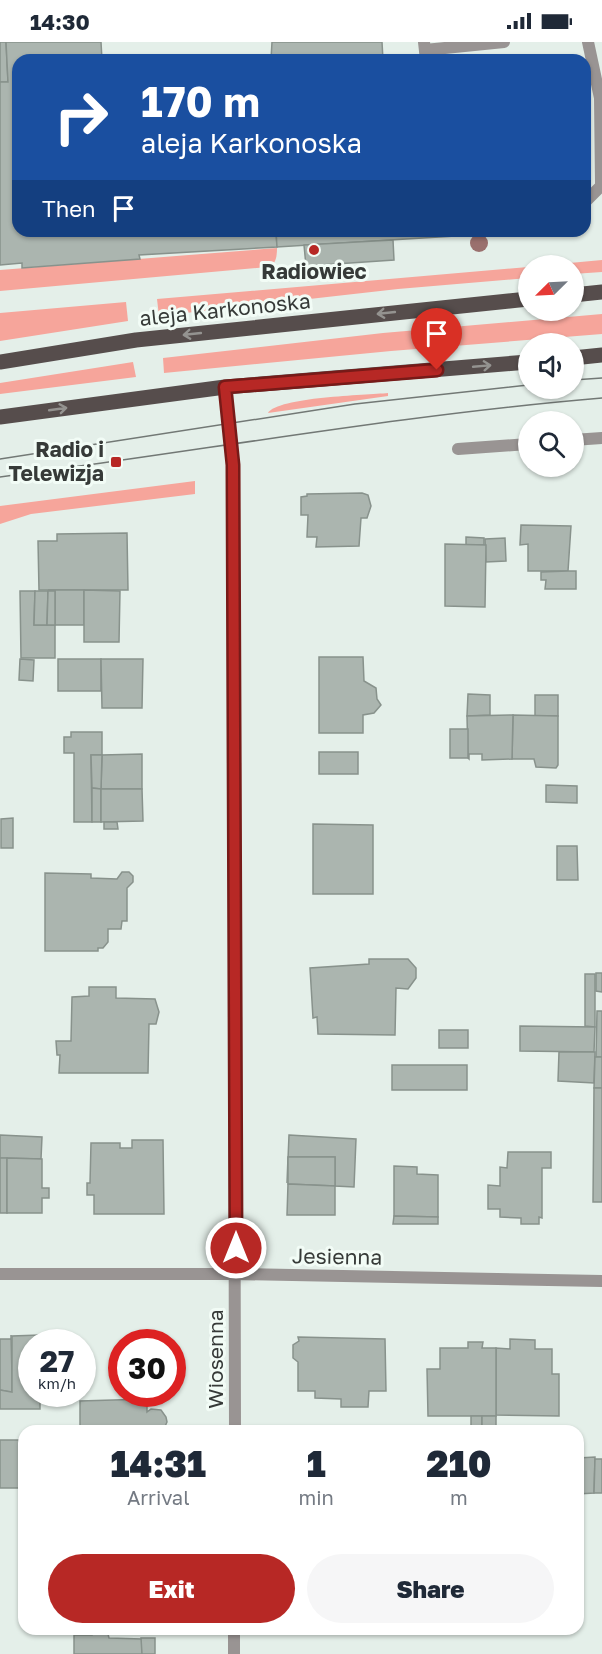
<!DOCTYPE html>
<style>
body{margin:0;font-family:"Golos Text",sans-serif;background:#f6f6f7;color:#1f2937;height:100vh;display:flex;flex-direction:column;font-size:22px;white-space:nowrap}
*{box-sizing:border-box;margin:0}
p{font-size:20px;color:#747a83}
.icon{flex:none;width:33px;height:33px;fill:none;stroke:currentColor;stroke-width:2;stroke-linecap:round;stroke-linejoin:round}
.map{position:relative;flex:1;overflow:hidden}
.sheet{position:absolute;left:18px;top:1383px;width:566px;height:210px;display:flex;flex-direction:column;background:#fff;border-radius:18px;box-shadow:0 2px 4px #0004}
.sheet>*{flex:none}
.guide{position:absolute;left:12px;top:12px;width:579px;height:183px;border-radius:18px;box-shadow:0 2px 4px #0004;background:#1a4fa0;color:#fff;overflow:hidden}
.needle{width:39px;rotate:246deg}
.fabs{position:absolute;left:518px;top:213px;display:grid;gap:12px}
.fabs a{display:grid;place-items:center;width:66px;height:66px;border-radius:50%;background:#fff;box-shadow:0 2px 4px #0004;font-size:30px}
.speed{position:absolute;left:18px;top:1287px;display:flex;gap:12px;font-size:30px;font-weight:700;text-align:center}
.speed>*{display:grid;place-content:center;width:78px;height:78px;border-radius:50%;background:#fff;box-shadow:0 2px 4px #0004;line-height:1}
.speed small{font-size:15px;font-weight:400}
.speed .limit{border:9px solid #d22;background:#fff;color:#111}
.pin{position:absolute;display:grid;place-items:center;width:51px;height:51px;color:#fff;margin:-62px -26px;border-radius:50% 50% 50% 0;rotate:-45deg;box-shadow:0 0 6px #0007}
.pin .icon{rotate:45deg}
.me{position:absolute;width:66px;margin:-33px;rotate:0deg;stroke-linejoin:round;filter:drop-shadow(0 0 4px #0008)}
.turn{display:flex;align-items:center;gap:21px;height:126px;padding:0 30px;font-size:27px}
.turn .icon{width:78px;height:78px;stroke-width:2.5}
.turn b{display:block;font-size:42px;line-height:51px}
.then{display:flex;align-items:center;height:57px;padding:0 30px;background:#0003;gap:12px;font-size:22px}
.eta{display:flex;justify-content:space-evenly;align-items:center;height:102px;text-align:center}
.eta b{font-size:36px;font-weight:800;line-height:42px}
.button{display:flex;gap:12px;margin-top:auto;padding:12px 30px}
.button a{flex:1;height:69px;border-radius:36px;background:#b72825;color:#fff;font-size:24px;font-weight:800;line-height:69px;text-align:center}
.button a+a{background:#f6f6f7;color:#1f2937}
.status{display:flex;justify-content:space-between;align-items:center;height:42px;padding:0 30px;background:#fff;direction:ltr}
.status svg{height:16px;fill:currentColor}
.map>svg:first-child{display:block}
.green{fill:#f6a59b}
.building{fill:#abb5af;stroke:#88928c;stroke-width:1.5}
.lines{fill:none;stroke-linecap:round;stroke-linejoin:round}
.service{stroke:#999493;stroke-width:12}
.minor{stroke:#999493;stroke-width:12}
.primary{stroke:#564d4c;stroke-width:15}
.tram{stroke:#727875;stroke-width:1.5}
.tree{fill:#9a706e}
.oneway{stroke:#949390}
.route-casing{stroke:#771a18;stroke-width:15}
.route{stroke:#b72825;stroke-width:10}
.poi-dot{fill:#b72825;stroke:#f2fcf6;stroke-width:2}
.labels{text-anchor:middle;stroke-width:6;stroke-linejoin:round;paint-order:stroke}
.poi-label{font-size:21px;font-weight:bold;fill:#363a38;stroke:#f2fcf6}
.street-label{font-size:21px;fill:#363a38;stroke:#f2fcf6}
</style>
<div class="status"><b>14:30</b><svg viewBox="0 0 49 12"><path d="M0 12V9h3v3zM5 12V6h3v6zM10 12V3h3v9zM15 12V0h3v12zM26 1h20v11H26zM47 4h2v5h-2z"/></svg></div>
<div class="map">
<svg width="602" height="1612" viewBox="0 0 602 1612">
<rect width="100%" height="100%" fill="#e4efe9"/>
<!-- green -->
<g class="green">
<path d="M 585,42 L 590,73 L 591,132 L 585,142 Z"/>
<path d="M 277,206 C 277,214 276,223 268,225 L 0,249 L 0,228 Z"/>
<path d="M 602,218 L 602,230 L 573,232 L 573,224 L 548,223 Z"/>
<path d="M 528,225 L 528,236 L 398,247 L 159,274 L 157,257 Z"/>
<path d="M 126,260 L 128,279 L 0,299 L 0,271 Z"/>
<path d="M 602,272 L 602,292 L 391,309 L 164,331 L 163,316 L 383,291 Z"/>
<path d="M 133,320 L 136,335 L 0,352 L 0,341 Z"/>
<path d="M 388,351 L 388,354 L 268,371 C 278,355 366,353 388,351 Z"/>
<path d="M 195,439 L 195,452 L 31,472 L 0,482 L 0,464 Z"/>
</g>
<!-- building -->
<g class="building">
<path d="M 0,0 L 6,0 L 8,40 L 0,40 Z"/>
<path d="M 6,0 L 101,0 L 102,18 L 18,18 L 18,189 L 276,189 L 277,205 L 139,213 L 140,217 L 22,226 L 22,221 L 0,223 L 0,40 L 8,40 Z"/>
<path d="M 272,0 L 382,0 L 383,18 L 271,18 Z"/>
<path d="M 276,189 L 471,189 L 471,193 L 277,205 Z"/>
<path d="M 393,198 L 394,218 L 306,224 L 304,203 Z"/>
<path d="M 362,451 L 368,453 L 371,464 L 367,476 L 361,476 L 359,504 L 316,505 L 317,495 L 307,495 L 308,473 L 301,473 L 301,455 L 307,454 L 307,452 Z"/>
<path d="M 521,483 L 571,484 L 568,529 L 528,529 L 528,502 L 520,503 Z"/>
<path d="M 127,491 L 128,548 L 39,548 L 38,499 L 57,499 L 57,492 Z"/>
<path d="M 466,495 L 484,496 L 484,503 L 466,503 Z"/>
<path d="M 505,496 L 506,519 L 486,520 L 485,497 Z"/>
<path d="M 445,502 L 486,503 L 485,565 L 445,564 Z"/>
<path d="M 568,529 L 576,529 L 576,547 L 545,547 L 546,538 L 541,538 L 541,530 Z"/>
<path d="M 84,548 L 84,583 L 55,583 L 55,549 L 48,548 Z"/>
<path d="M 84,548 L 120,549 L 119,600 L 84,600 Z"/>
<path d="M 20,549 L 35,549 L 34,583 L 55,583 L 55,616 L 21,616 Z"/>
<path d="M 35,549 L 48,549 L 47,583 L 34,583 Z"/>
<path d="M 48,549 L 55,549 L 55,583 L 47,583 Z"/>
<path d="M 319,615 L 363,615 L 364,639 L 376,646 L 377,657 L 381,663 L 374,671 L 363,673 L 363,691 L 319,691 Z"/>
<path d="M 20,617 L 34,618 L 33,639 L 19,638 Z"/>
<rect x="58" y="617" width="43" height="32"/>
<path d="M 101,617 L 143,617 L 142,666 L 102,666 Z"/>
<path d="M 468,652 L 490,653 L 490,673 L 467,674 Z"/>
<rect x="535" y="653" width="23" height="21"/>
<path d="M 513,673 L 558,674 L 558,723 L 556,726 L 536,725 L 534,717 L 512,717 Z"/>
<path d="M 513,673 L 512,717 L 482,718 L 482,712 L 469,712 L 469,717 L 468,716 L 467,674 Z"/>
<rect x="450" y="687" width="18" height="29"/>
<path d="M 71,690 L 102,690 L 102,713 L 91,713 L 92,780 L 74,780 L 74,711 L 64,711 L 64,695 L 71,695 Z"/>
<rect x="319" y="710" width="39" height="22"/>
<path d="M 142,712 L 142,747 L 101,747 L 102,713 Z"/>
<path d="M 91,713 L 102,713 L 101,747 L 92,746 Z"/>
<path d="M 546,743 L 577,744 L 577,761 L 546,760 Z"/>
<path d="M 92,746 L 101,747 L 101,780 L 92,780 Z"/>
<path d="M 101,747 L 142,747 L 143,779 L 101,780 Z"/>
<path d="M 13,776 L 13,806 L 1,806 L 1,777 Z"/>
<path d="M 104,780 L 117,780 L 118,787 L 104,787 Z"/>
<path d="M 313,782 L 373,783 L 373,852 L 313,852 Z"/>
<path d="M 557,804 L 577,804 L 578,838 L 557,838 Z"/>
<path d="M 122,830 L 129,830 L 133,834 L 133,840 L 127,846 L 127,879 L 122,879 L 121,887 L 108,887 L 108,900 L 103,906 L 98,906 L 98,909 L 45,909 L 45,831 L 91,832 L 91,836 L 117,837 Z"/>
<path d="M 369,917 L 408,917 L 416,926 L 416,936 L 408,947 L 396,946 L 395,993 L 318,992 L 317,975 L 313,976 L 310,926 L 369,922 Z"/>
<path d="M 596,931 L 602,931 L 602,950 L 596,949 Z"/>
<path d="M 585,932 L 595,932 L 595,985 L 585,984 Z"/>
<path d="M 89,945 L 116,945 L 116,956 L 155,957 L 159,970 L 156,982 L 149,982 L 148,1031 L 59,1031 L 60,1013 L 57,1013 L 56,999 L 71,999 L 72,955 L 89,954 Z"/>
<path d="M 597,969 L 602,969 L 602,1015 L 596,1015 Z"/>
<path d="M 520,984 L 595,985 L 594,1010 L 520,1009 Z"/>
<rect x="439" y="988" width="29" height="18"/>
<path d="M 559,1010 L 595,1010 L 594,1041 L 558,1039 Z"/>
<path d="M 595,1015 L 602,1015 L 602,1046 L 594,1046 Z"/>
<rect x="392" y="1023" width="75" height="25"/>
<path d="M 594,1046 L 602,1046 L 602,1160 L 593,1160 Z"/>
<path d="M 0,1093 L 42,1095 L 41,1117 L 0,1116 Z"/>
<path d="M 289,1093 L 356,1097 L 354,1145 L 335,1144 L 335,1115 L 288,1115 L 287,1141 Z"/>
<path d="M 132,1098 L 163,1098 L 164,1172 L 94,1172 L 94,1153 L 87,1153 L 87,1141 L 90,1141 L 91,1101 L 120,1101 L 120,1106 L 132,1106 Z"/>
<path d="M 508,1110 L 551,1110 L 551,1126 L 542,1126 L 542,1176 L 539,1175 L 539,1182 L 521,1182 L 521,1176 L 500,1175 L 500,1167 L 488,1167 L 488,1143 L 500,1144 L 500,1125 L 507,1126 Z"/>
<path d="M 288,1115 L 335,1115 L 335,1144 L 288,1142 Z"/>
<rect x="0" y="1116" width="7" height="55"/>
<path d="M 7,1116 L 42,1117 L 42,1146 L 49,1146 L 49,1156 L 42,1156 L 42,1171 L 7,1171 Z"/>
<path d="M 394,1124 L 417,1125 L 417,1132 L 438,1133 L 438,1175 L 394,1174 Z"/>
<path d="M 288,1142 L 335,1144 L 335,1173 L 287,1173 Z"/>
<path d="M 394,1174 L 438,1175 L 438,1182 L 393,1182 Z"/>
<path d="M 11,1293 L 12,1334 L 12,1350 L 10,1350 L 0,1348 L 0,1297 L 11,1297 Z"/>
<path d="M 40,1293 L 40,1300 L 32,1300 L 32,1352 L 40,1352 L 40,1367 L 0,1367 L 0,1348 L 12,1350 L 12,1294 Z"/>
<path d="M 298,1295 L 385,1297 L 386,1349 L 369,1349 L 368,1365 L 341,1365 L 341,1357 L 315,1356 L 315,1349 L 298,1349 L 298,1320 L 293,1316 L 293,1303 L 299,1299 Z"/>
<path d="M 510,1297 L 535,1298 L 535,1307 L 552,1307 L 552,1332 L 559,1332 L 559,1374 L 496,1373 L 496,1306 L 510,1307 Z"/>
<path d="M 468,1300 L 483,1300 L 482,1306 L 496,1306 L 496,1374 L 428,1374 L 427,1327 L 440,1327 L 440,1306 L 468,1306 Z"/>
<path d="M 147,1357 L 147,1370 L 151,1367 L 161,1368 L 166,1375 L 167,1380 L 163,1389 L 80,1389 L 80,1359 Z"/>
<rect x="471" y="1374" width="11" height="15"/>
<rect x="482" y="1374" width="14" height="15"/>
<path d="M 0,1398 L 20,1398 L 20,1421 L 24,1421 L 24,1446 L 0,1446 Z"/>
<path d="M 595,1415 L 594,1451 L 578,1452 L 578,1416 Z"/>
<path d="M 595,1417 L 602,1417 L 602,1451 L 594,1451 Z"/>
<path d="M 92,1592 L 108,1592 L 109,1596 L 142,1597 L 142,1612 L 74,1612 L 74,1593 L 92,1593 Z"/>
<path d="M 141,1596 L 155,1596 L 155,1612 L 142,1612 Z"/>
</g>
<g class="lines">
<!-- service -->
<g class="service">
<path d="M 424,0 L 426,18"/>
<path d="M 425,8 L 504,0"/>
<path d="M 585,160 L 601,144 L 600,56 L 588,0"/>
</g>
<!-- minor -->
<g class="minor">
<path d="M 225,345 L 233,423 L 235,1389"/>
<path d="M 573,398 L 602,396"/>
<path d="M 458,407 L 528,402"/>
<path d="M 0,1232 L 236,1232 L 602,1239"/>
<path d="M 234,1612 L 234,1587"/>
</g>
<!-- primary -->
<g class="primary">
<path d="M 573,253 L 602,250"/>
<path d="M 573,316 L 602,313"/>
<path d="M 0,320 L 136,298 L 528,257"/>
<path d="M 0,375 L 225,345 L 528,320"/>
</g>
<!-- tram -->
<g class="tram">
<path d="M 573,338 L 602,336"/>
<path d="M 0,417 L 355,362 L 528,343"/>
<path d="M 0,435 C 201,409 400,373 602,356"/>
</g>
</g>
<!-- trees -->
<circle class="tree" cx="479" cy="201" r="9"/>
<!-- one-way arrows -->
<defs><path id="oneway-shaft" d="M-6 0H5M1.5-3L5.5 0L1.5 3" fill="none" stroke-width="1.6" stroke-linecap="round" stroke-linejoin="round" transform="scale(1.5)"/></defs>
<g class="oneway">
<use href="#oneway-shaft" transform="translate(386 271) rotate(174)"/>
<use href="#oneway-shaft" transform="translate(192 292) rotate(174)"/>
<use href="#oneway-shaft" transform="translate(482 324) rotate(-5)"/>
<use href="#oneway-shaft" transform="translate(58 367) rotate(-8)"/>
</g>
<g class="lines">
<defs>
<path id="route" d="M 236,1206 L 233,423 L 225,345 L 437,328"/>
</defs>
<!-- route casing -->
<use href="#route" class="route-casing"/>
<!-- route -->
<use href="#route" class="route"/>
</g>
<!-- markers -->
<g class="poi-dot">
<circle cx="314" cy="208" r="6"/>
<rect x="110" y="414" width="12" height="12" rx="3"/>
</g>
<g class="labels">
<!-- poi labels -->
<g class="poi-label">
<text x="314" y="237">Radiowiec</text>
<text x="104" y="415" text-anchor="end">Radio i<tspan x="104" dy="24">Telewizja</tspan></text>
</g>
<!-- street labels -->
<g class="street-label">
<text transform="translate(225 268) rotate(-6)" y="7">aleja Karkonoska</text>
<text transform="translate(337 1215) rotate(1)" y="7">Jesienna</text>
<text transform="translate(216 1317) rotate(-90)" y="7">Wiosenna</text>
</g>
</g>
</svg>
<div class="fabs">
<a><svg class="needle" viewBox="-14 -14 28 28"><path d="M0-13l5 13h-10z" fill="#e53935"/><path d="M0 13l5-13h-10z" fill="#747a83"/></svg></a>
<a><svg class="icon" aria-label="sound" viewBox="0 0 24 24"><path d="M4 9h4l5-4v14l-5-4H4zM17 9q2 3 0 6"/></svg></a>
<a><svg class="icon" aria-label="search" viewBox="0 0 24 24"><circle cx="10" cy="10" r="6"/><path d="M15 15l6 6"/></svg></a>
</div>
<div class="speed"><div>27<small>km/h</small></div><div class="limit">30</div></div>
<div class="pin" style="left:437px;top:328px;background:#d93025"><svg class="icon" aria-label="arrive" viewBox="0 0 24 24"><path d="M6 21V4h12l-3 4 3 4H6"/></svg></div>
<svg class="me" style="left:236px;top:1206px" viewBox="-20 -20 40 40"><circle r="17" fill="#b72825" stroke="#fff" stroke-width="3"/><path d="M0-11L8 9 0 5-8 9z" fill="#fff"/></svg>
<div class="guide">
<div class="turn"><svg class="icon" aria-label="right" viewBox="0 0 24 24"><path d="M7 20v-9h11M14 6l5 5-5 5"/></svg><div><b>170 m</b>aleja Karkonoska</div></div>
<div class="then">Then<svg class="icon" aria-label="arrive" viewBox="0 0 24 24"><path d="M6 21V4h12l-3 4 3 4H6"/></svg></div>
</div>
<section class="sheet">
<div class="eta">
<div><b>14:31</b><p>Arrival</p></div>
<div><b>1</b><p>min</p></div>
<div><b>210</b><p>m</p></div>
</div>
<div class="button"><a>Exit</a><a>Share</a></div>
</section>
</div>
